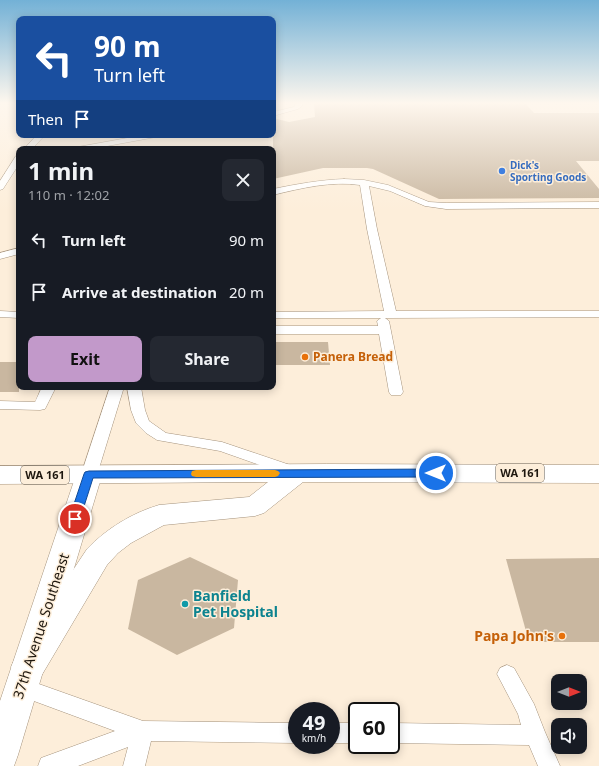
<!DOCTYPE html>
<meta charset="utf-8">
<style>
body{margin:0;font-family:"Noto Sans",sans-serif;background:#242831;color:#f1f3f6;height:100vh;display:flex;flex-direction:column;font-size:15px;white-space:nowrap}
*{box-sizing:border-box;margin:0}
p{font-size:13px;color:#9ea1a6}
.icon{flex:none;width:22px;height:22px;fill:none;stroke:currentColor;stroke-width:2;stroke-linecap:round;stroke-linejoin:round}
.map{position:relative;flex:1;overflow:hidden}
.panel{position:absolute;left:16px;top:146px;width:260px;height:244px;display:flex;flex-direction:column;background:#171b24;border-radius:8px;box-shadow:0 2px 10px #0003}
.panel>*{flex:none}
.hud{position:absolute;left:16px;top:16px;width:260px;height:122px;border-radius:8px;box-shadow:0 2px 10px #0003;background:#1a4fa0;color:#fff;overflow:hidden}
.needle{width:26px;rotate:90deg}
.buttons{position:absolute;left:551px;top:674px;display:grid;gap:8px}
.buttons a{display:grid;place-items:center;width:36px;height:36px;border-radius:8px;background:#171b24;box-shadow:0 2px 10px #0003;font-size:20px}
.speed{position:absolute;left:288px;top:702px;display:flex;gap:8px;font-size:20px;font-weight:700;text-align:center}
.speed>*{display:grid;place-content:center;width:52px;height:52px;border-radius:50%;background:#171b24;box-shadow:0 2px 10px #0003;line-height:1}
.speed small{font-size:10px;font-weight:400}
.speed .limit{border:2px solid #111;border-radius:6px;background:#fff;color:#111}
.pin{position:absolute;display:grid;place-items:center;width:34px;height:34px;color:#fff;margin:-17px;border:2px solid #fff;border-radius:50%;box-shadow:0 1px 4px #0007}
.me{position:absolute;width:44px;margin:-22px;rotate:270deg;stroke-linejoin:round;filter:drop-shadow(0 0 3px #0008)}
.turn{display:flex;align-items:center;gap:14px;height:84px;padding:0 12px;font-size:18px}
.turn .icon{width:52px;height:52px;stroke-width:2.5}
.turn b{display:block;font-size:28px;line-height:34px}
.then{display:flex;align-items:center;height:38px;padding:0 12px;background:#0003;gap:8px;font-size:15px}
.round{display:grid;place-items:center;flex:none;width:42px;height:42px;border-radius:8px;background:#242831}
.headline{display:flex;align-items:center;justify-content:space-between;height:68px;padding:0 12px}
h1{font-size:24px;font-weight:700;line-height:30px}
.primary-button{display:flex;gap:8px;margin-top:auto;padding:8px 12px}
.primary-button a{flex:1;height:46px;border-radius:8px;background:#c299ca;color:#111;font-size:16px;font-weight:700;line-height:46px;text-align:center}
.primary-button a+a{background:#242831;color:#f1f3f6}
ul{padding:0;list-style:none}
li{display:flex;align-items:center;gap:12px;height:52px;padding:0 12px}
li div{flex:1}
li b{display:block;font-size:15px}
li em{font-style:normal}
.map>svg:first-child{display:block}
.building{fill:#c9b7a0}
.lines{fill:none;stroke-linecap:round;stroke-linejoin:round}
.service-casing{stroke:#a5937d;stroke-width:1}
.secondary-casing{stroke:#a5937d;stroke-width:1}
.primary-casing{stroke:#a5937d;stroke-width:1}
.service{fill:#fff;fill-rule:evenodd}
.secondary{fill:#fff;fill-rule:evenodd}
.primary{fill:#fff;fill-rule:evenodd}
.route{fill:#1a73e8;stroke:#114b97}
.slow{fill:#f59e0b}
.shop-dot{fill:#3f7fe0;stroke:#fdeeda;stroke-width:1.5}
.food-dot{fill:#e8710a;stroke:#fdeeda;stroke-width:1.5}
.culture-dot{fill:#0f9aa8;stroke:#fdeeda;stroke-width:1.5}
.labels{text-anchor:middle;stroke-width:3;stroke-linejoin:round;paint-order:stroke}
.far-shop-label{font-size:10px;font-weight:bold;fill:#366cbe;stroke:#fdeeda;text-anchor:start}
.shield{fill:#fdeeda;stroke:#61584c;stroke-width:1}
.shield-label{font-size:11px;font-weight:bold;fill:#1e170f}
.food-label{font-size:12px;font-weight:bold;fill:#c56008;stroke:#fdeeda;text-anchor:start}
.near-culture-label{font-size:14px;font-weight:bold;fill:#0d838f;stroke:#fdeeda;text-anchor:start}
.near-street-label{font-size:14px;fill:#1e170f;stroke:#fdeeda}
.near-food-label{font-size:14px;font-weight:bold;fill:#c56008;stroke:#fdeeda;text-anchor:end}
</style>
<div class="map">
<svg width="599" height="766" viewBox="0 0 599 766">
<rect width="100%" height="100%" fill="#fdeeda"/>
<!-- building -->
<g class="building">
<path d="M 314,103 L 525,103 L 534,113 L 599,113 L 599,161 L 576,161 L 599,189 L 599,198 L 439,199 L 373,169 L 367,168 L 323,168 L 273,179 L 273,118 L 289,122 L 315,117 Z"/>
<path d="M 273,342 L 328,342 L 330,365 L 273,365 Z"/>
<rect x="0" y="362" width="19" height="30"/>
<path d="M 190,557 L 238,580 L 234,628 L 177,655 L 128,629 L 138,580 Z"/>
<path d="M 599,558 L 599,642 L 529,642 L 506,559 Z"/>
</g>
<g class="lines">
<defs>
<g id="service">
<path d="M 296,103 L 302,103 L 302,106 L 298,109 L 273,116 L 273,112 L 294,107 Z"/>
<path d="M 37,135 L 45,135 L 32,149 L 24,149 Z"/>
<path d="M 144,135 L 160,135 L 156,137 L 91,149 L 74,149 L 78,147 Z"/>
<path d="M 16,156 L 19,156 L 19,164 L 3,189 L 0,190 L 0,181 Z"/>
<path d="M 344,179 L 364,180 L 388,185 L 429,202 L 446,203 L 599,202 L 599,208 L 446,209 L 425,206 L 390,191 L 369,186 L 377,229 L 396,311 L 599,311 L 599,317 L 385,318 L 389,321 L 403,392 L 401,395 L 391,395 L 389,392 L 379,334 L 273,334 L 273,326 L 378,326 L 377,321 L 381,318 L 273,318 L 273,312 L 384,311 L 367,229 L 360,185 C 331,181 302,188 273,195 L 273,189 C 297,184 320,180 344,179 Z"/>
<path d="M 19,248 L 19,254 L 0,259 L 0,253 Z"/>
<path d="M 0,311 L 19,312 L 19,318 L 0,317 Z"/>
<path d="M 42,387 L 56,387 L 45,409 L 40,410 L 0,409 L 0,401 L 35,402 Z"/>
<path d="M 110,387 L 124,387 L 97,475 L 94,479 L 89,480 L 84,479 L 81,475 Z"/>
<path d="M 127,387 L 141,387 L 145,410 L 149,421 L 166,433 L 222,442 L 293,466 L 296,470 L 293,474 L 288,475 L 220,451 L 157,440 L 146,433 L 136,423 L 131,410 Z"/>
<path d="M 507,665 L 514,668 L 534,704 L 545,732 L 560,766 L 538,766 L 529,745 L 391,743 L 391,723 L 521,725 L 518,714 L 497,674 L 500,668 Z"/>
<path d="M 22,678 L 143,721 L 297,723 L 297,743 L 151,741 L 145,766 L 123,766 L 128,747 L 78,766 L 38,766 L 41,758 L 115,731 L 15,694 L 12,687 L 15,680 Z"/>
<rect x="331" y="723" width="26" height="20"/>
</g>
<path id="secondary" d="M 89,466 L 98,469 L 102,475 L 18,755 L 14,766 L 0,766 L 0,701 L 76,475 L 80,469 Z"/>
<path id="primary" d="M 327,464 L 599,465 L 599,483 L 303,482 L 264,513 L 255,516 L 164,525 L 131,543 L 118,553 L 107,565 L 40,678 L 28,682 L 16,678 L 11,667 L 16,656 L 87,549 C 106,529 132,513 159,505 L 249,497 L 268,482 L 0,484 L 0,466 Z"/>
</defs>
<!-- service casing -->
<use href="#service" class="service-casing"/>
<!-- secondary casing -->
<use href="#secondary" class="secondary-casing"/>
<!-- primary casing -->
<use href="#primary" class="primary-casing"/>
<!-- service -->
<use href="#service" class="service"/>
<!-- secondary -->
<use href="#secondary" class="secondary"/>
<!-- primary -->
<use href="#primary" class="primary"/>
</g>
<!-- sky -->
<linearGradient id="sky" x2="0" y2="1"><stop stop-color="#73b1d6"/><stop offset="0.49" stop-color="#fef7ee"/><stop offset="1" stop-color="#fef7ee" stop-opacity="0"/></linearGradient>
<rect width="599" height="210" fill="url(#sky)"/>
<!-- route -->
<path class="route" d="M 436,469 L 440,470 L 441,473 L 440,476 L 436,477 L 93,478 L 79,522 L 75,523 L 71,522 L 69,519 L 84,474 L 85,472 L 89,471 Z"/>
<!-- slow -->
<path class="slow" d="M 196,470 L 275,470 L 278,471 L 280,473 L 278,476 L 275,477 L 196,477 L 192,476 L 191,474 L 192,471 Z"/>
<!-- markers -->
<circle class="shop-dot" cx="502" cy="171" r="4"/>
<g class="food-dot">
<circle cx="305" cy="357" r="4"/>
<circle cx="562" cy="636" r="4"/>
</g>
<circle class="culture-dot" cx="185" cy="604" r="4"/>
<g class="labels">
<!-- far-shop labels -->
<g class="far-shop-label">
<text x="510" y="169">Dick's<tspan x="510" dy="12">Sporting Goods</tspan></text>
</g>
<!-- shield labels -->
<g class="shield">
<rect x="496" y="464" width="48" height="18" rx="3"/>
<rect x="21" y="466" width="48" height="18" rx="3"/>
</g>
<g class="shield-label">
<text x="520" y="477">WA 161</text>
<text x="45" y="479">WA 161</text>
</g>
<!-- food labels -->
<g class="food-label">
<text x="313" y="361">Panera Bread</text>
</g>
<!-- near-culture labels -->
<g class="near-culture-label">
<text x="193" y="601">Banfield<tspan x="193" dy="16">Pet Hospital</tspan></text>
</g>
<!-- near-street labels -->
<g class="near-street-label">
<text transform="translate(41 626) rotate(-72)" y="5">37th Avenue Southeast</text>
</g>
<!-- near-food labels -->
<g class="near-food-label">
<text x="554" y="641">Papa John's</text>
</g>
</g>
</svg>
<div class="buttons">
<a><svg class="needle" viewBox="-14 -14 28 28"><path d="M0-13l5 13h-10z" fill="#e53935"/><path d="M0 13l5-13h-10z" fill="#9ea1a6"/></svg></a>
<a><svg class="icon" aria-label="sound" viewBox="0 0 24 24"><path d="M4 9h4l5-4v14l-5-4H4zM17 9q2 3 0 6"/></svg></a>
</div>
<div class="speed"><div>49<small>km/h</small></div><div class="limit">60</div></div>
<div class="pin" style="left:75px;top:519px;background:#d93025"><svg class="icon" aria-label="arrive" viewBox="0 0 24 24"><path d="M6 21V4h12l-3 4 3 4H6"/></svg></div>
<svg class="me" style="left:436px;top:473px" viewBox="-20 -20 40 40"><circle r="17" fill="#1a73e8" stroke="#fff" stroke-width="3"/><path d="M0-11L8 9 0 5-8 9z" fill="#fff"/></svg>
<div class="hud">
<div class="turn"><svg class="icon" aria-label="left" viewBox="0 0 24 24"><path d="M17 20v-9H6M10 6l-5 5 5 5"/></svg><div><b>90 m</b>Turn left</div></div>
<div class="then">Then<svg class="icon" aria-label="arrive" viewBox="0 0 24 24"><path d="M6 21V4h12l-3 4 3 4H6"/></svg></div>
</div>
<section class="panel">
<div class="headline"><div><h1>1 min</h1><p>110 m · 12:02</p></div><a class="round"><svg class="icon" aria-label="close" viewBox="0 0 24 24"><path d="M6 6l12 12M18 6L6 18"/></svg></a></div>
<ul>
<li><svg class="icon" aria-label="left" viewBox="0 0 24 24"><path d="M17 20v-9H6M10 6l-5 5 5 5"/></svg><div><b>Turn left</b></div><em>90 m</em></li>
<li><svg class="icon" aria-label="arrive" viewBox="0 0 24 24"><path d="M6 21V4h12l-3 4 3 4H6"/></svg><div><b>Arrive at destination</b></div><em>20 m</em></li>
</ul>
<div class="primary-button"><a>Exit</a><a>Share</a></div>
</section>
</div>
